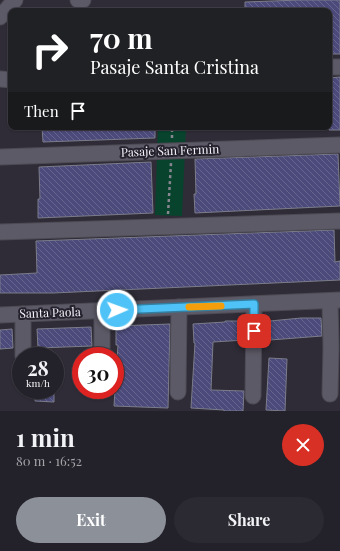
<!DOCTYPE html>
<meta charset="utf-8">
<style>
body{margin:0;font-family:"Playfair Display",serif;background:#2b2931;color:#f1f3f6;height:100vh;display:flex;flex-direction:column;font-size:15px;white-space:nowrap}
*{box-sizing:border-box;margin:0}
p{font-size:13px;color:#a3a3a8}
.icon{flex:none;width:22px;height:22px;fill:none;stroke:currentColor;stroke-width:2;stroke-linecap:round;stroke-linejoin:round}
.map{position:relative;height:411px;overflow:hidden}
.sheet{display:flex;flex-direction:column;background:#232129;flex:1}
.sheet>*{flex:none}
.hud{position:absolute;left:8px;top:8px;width:324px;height:122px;border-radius:8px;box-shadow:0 1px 3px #0004,0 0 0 1px #403e46;background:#202124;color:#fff;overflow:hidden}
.speed{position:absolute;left:12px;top:347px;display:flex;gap:8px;font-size:20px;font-weight:700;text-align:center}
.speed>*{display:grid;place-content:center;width:52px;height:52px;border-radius:50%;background:#232129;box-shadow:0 1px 3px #0004,0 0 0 1px #403e46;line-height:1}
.speed small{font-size:10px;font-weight:400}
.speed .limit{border:6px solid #d22;background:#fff;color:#111}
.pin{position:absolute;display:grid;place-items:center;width:34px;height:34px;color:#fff;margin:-17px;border-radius:8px;box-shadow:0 2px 6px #0006}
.me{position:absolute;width:44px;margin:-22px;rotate:88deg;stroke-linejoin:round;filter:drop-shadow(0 0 3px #0008)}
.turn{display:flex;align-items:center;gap:14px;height:84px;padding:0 16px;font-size:18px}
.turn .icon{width:52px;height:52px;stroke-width:2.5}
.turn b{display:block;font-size:28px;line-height:34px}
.then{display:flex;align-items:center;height:38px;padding:0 16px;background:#0003;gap:8px;font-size:15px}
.round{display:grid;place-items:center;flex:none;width:42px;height:42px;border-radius:21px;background:#2b2931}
.head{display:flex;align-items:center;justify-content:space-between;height:68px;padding:0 16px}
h1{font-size:24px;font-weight:700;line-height:30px}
.cta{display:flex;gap:8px;margin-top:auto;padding:8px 16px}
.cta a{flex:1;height:46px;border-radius:24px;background:#8c9099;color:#fff;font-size:16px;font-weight:700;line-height:46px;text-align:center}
.cta a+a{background:#2b2931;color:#f1f3f6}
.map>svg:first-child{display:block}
.grass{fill:#08442d}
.building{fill:url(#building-back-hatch);stroke:#7b7c8a}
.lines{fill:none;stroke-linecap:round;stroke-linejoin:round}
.minor-casing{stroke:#4c4a53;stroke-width:17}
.path{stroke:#888690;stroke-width:2.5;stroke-dasharray:3 3;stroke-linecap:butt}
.minor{stroke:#5d5a67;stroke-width:15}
.route-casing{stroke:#337fa1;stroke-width:10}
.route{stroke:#4fc3f7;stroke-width:7}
.slow{stroke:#f59e0b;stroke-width:7}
.labels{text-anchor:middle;stroke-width:4;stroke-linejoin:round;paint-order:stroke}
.street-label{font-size:12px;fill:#f5f3fb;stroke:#25222d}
</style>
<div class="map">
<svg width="340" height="411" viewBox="0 0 340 411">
<defs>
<pattern id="building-back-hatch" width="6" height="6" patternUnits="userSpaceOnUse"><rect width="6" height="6" fill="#4b4a7a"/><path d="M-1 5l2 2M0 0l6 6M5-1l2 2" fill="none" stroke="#66658e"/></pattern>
</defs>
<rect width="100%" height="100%" fill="#2f2c37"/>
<!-- grass -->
<path class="grass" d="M 158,127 L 186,127 L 182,216 L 155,215 Z"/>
<!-- building -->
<g class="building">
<path d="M 300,0 L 340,0 L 340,54 L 329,54 L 329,11 L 245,11 L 245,2 Z"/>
<path d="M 340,77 L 340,130 L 329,130 L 329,78 Z"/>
<path d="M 42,127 L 155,127 L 155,138 L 43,142 Z"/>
<path d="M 338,154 L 340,206 L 195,213 L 194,194 L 196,194 L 195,159 Z"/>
<path d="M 151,162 L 153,213 L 38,218 L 38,199 L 40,199 L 39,167 Z"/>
<path d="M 334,230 L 335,262 L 340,261 L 340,280 L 53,293 L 0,293 L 0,275 L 37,273 L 36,241 Z"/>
<path d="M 301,318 L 321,318 L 322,336 L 270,340 L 270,321 Z"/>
<path d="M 225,321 L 245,321 L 245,340 L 213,342 L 211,390 L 244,391 L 243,411 L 224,411 L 224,410 L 191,408 L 195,343 L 194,343 L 193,324 L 225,322 Z"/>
<path d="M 170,324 L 168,408 L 114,406 L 118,345 L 116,345 L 116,326 Z"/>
<path d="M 91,327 L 92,346 L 38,348 L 37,329 Z"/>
<path d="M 12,329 L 13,348 L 0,349 L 0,330 Z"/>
<path d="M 269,358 L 287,359 L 285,411 L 266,410 Z"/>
<path d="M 35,390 L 54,390 L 54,402 L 35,401 Z"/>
</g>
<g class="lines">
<defs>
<g id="minor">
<path d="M 78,0 L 83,0"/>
<path d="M 0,17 L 15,0"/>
<path d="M 329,67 L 340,67"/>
<path d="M 0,79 L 11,80"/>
<path d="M 0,157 L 340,145"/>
<path d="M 0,232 L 340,221"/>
<path d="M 102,311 L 102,356"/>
<path d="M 23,314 L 23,356"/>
<path d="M 0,315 L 340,300"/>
<path d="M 178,392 L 179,307"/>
<path d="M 330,394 L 331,347 L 330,301"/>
<path d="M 253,396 L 254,304"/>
</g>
</defs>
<!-- minor casing -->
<use href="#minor" class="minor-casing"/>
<!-- path -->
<g class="path">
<path d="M 172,138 L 172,127"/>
<path d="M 168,214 L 171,163"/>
</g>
<!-- minor -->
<use href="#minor" class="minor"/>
</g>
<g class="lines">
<defs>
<path id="route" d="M 117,310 L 254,304 L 254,331"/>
</defs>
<!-- route casing -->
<use href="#route" class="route-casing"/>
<!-- route -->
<use href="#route" class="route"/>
<!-- slow -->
<path class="slow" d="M 189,307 L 221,306"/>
</g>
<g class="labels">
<!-- street labels -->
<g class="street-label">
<text transform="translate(170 151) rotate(-2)" y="4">Pasaje San Fermin</text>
<text transform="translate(50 313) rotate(-2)" y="4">Santa Paola</text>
</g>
</g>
</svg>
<div class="speed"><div>28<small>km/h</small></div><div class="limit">30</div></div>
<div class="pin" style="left:254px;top:331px;background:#d93025"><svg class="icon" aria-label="arrive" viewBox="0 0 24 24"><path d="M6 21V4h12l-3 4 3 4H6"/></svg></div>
<svg class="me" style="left:117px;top:310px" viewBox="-20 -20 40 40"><circle r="17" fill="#4fc3f7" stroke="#fff" stroke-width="3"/><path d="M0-11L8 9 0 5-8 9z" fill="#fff"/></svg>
<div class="hud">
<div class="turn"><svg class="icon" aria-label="right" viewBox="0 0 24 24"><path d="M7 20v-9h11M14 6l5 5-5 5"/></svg><div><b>70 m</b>Pasaje Santa Cristina</div></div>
<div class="then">Then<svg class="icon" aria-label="arrive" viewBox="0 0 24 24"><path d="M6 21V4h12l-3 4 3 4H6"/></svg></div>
</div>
</div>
<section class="sheet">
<div class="head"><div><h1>1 min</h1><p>80 m · 16:52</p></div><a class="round" style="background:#d93025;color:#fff"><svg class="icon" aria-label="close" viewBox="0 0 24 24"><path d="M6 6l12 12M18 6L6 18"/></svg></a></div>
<div class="cta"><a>Exit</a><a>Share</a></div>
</section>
